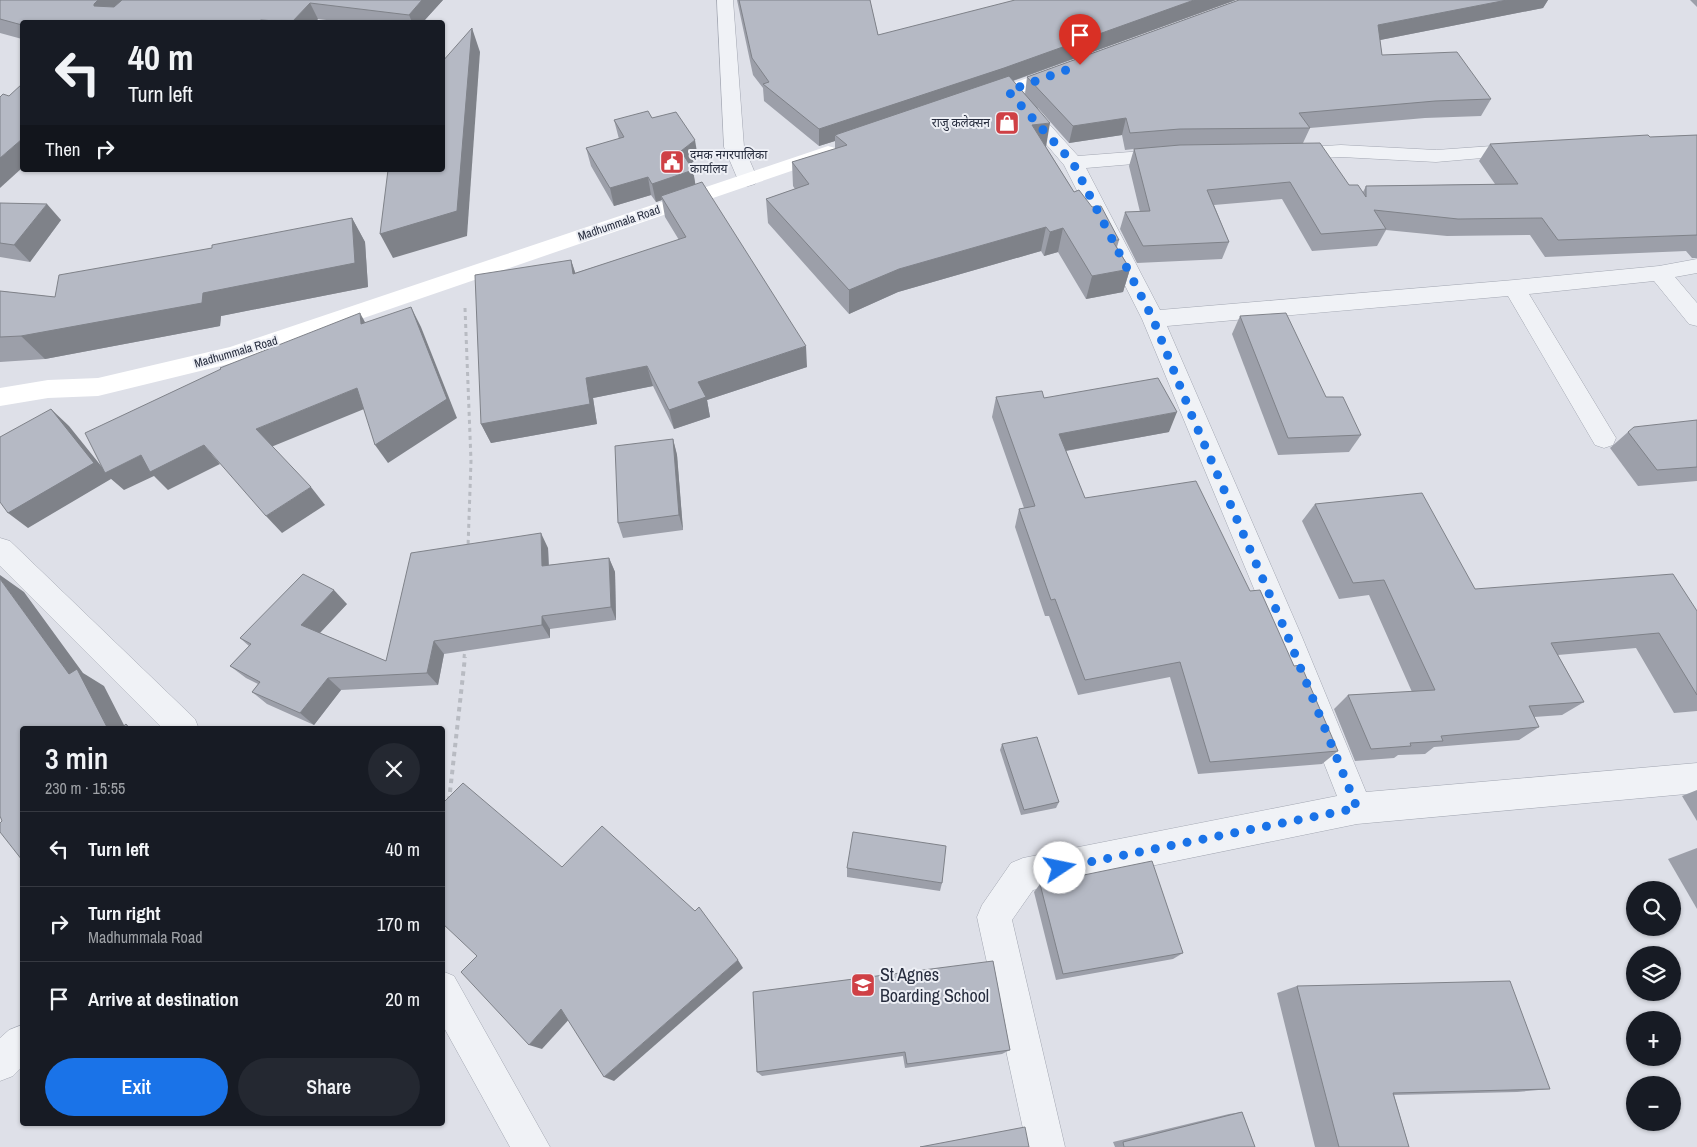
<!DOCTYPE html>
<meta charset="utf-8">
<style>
body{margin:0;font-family:"Archivo Narrow","Noto Sans Devanagari",sans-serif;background:#242831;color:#f1f3f6;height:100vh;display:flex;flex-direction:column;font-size:19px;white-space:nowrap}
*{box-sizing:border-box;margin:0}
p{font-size:16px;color:#9ea1a6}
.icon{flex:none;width:28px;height:28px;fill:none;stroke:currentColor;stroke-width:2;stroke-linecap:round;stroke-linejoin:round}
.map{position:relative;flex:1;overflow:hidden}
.sheet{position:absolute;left:20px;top:726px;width:425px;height:400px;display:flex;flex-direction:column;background:#171b24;border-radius:5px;box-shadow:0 1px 4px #0004}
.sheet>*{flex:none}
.guide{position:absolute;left:20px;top:20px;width:425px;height:152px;border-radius:5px;box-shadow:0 1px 4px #0004;background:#171b24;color:#f1f3f6;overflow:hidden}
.controls{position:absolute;left:1626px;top:881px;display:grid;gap:10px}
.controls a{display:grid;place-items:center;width:55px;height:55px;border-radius:50%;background:#171b24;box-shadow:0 1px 4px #0004;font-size:25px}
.pin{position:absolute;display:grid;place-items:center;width:42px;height:42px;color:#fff;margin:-51px -21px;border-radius:50% 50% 50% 0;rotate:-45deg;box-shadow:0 0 5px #0007}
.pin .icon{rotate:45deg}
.me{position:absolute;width:55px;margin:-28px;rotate:79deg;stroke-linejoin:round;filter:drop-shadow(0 0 4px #0008)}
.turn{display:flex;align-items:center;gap:18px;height:105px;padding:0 25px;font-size:22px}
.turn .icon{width:65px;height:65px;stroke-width:2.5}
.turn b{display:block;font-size:35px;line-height:42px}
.then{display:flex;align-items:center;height:48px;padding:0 25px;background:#0003;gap:10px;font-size:19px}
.round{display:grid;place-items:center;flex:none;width:52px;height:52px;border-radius:26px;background:#242831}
.headline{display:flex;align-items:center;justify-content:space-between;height:85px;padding:0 25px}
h1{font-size:30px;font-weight:600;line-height:38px}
.cta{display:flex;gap:10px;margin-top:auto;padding:10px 25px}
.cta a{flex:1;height:58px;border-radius:30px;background:#1a73e8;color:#fff;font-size:20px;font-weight:600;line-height:58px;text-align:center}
.cta a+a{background:#242831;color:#f1f3f6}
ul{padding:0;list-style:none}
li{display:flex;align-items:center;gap:15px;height:75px;padding:0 25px;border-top:1px solid #363941}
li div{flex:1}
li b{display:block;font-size:19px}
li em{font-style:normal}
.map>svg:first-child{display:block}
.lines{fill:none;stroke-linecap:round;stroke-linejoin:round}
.street-casing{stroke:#a3a7b2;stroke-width:1}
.path-far1{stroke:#b8bbc2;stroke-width:3;stroke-dasharray:4 4;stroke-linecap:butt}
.path{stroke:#b8bbc2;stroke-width:4;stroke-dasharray:4.5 4.5;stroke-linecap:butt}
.street{fill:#f0f2f6;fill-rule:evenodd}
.secondary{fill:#fff;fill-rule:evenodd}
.wall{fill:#9c9fa9}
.shaded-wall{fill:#7f8289}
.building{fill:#b5b9c4;stroke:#7f8289}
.route{stroke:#1a73e8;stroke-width:9;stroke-dasharray:0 16.2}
.labels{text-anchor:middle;stroke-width:4;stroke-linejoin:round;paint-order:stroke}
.far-poi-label{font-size:12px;fill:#272d3e;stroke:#edeff5;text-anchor:end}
.far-street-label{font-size:12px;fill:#272d3e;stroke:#edeff5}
.near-poi-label{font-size:18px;fill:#272d3e;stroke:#edeff5;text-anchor:start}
</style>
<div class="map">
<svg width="1697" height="1147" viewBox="0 0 1697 1147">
<rect width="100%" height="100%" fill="#dee0e8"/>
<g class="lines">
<defs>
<g id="street">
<path d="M 717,0 L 733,0 L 744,147 L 758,180 L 755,184 L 748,186 L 741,184 L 738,180 L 724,147 Z"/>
<path d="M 1024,102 L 1031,104 L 1078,156 L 1169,149 L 1176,151 L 1179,155 L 1176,159 L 1169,161 L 1086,168 L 1160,310 L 1514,280 L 1659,266 L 1697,259 L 1697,273 L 1675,277 L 1697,303 L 1697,326 L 1689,324 L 1654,281 L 1529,294 L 1616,438 L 1613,445 L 1604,448 L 1595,445 L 1508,296 L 1167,326 L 1302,637 L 1366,792 L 1697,763 L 1697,793 L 1357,824 L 1033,890 L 1012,920 L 1065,1147 L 1027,1147 L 977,917 L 982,905 L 1011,863 L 1023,858 L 1337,796 L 1274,637 L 1142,319 L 1064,165 L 1015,108 L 1017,104 Z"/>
<path d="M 1521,144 L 1528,146 L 1531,150 L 1528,154 L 1436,162 L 1341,157 L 1289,160 L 1282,158 L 1279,154 L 1282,150 L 1289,148 L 1341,145 L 1436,150 Z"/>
<path d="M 0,538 L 10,541 L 195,719 L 199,729 L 163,729 L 0,566 Z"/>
<path d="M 442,971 L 454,976 L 550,1147 L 510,1147 L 442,1024 Z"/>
<path d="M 22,1025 L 22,1067 L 13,1076 L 0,1081 L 0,1038 L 9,1030 Z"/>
</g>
</defs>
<!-- street casing -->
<use href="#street" class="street-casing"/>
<!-- path-far1 -->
<g class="path-far1">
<path d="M 465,308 L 471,461 L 468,547"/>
<path d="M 464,658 L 465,648"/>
</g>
<!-- path -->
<path class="path" d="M 449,801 L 465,657"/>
<!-- street -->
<use href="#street" class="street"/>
<!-- secondary -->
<g class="secondary">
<path d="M 1062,66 L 1068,67 L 1071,71 L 1068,75 L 992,103 L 978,103 L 976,99 L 978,95 Z"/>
<path d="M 828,146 L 835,148 L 838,152 L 835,156 L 233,363 L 98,396 L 48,398 L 0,406 L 0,388 L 48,380 L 98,378 L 230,347 Z"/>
</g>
</g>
<!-- wall -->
<g class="wall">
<path d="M 0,0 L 443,0 L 423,22 L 343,22 L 318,19 L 315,22 L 22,22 L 22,39 L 0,33 Z"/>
<path d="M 737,0 L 870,0 L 878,35 L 1236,0 L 1013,81 L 1025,94 L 1027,77 L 1239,0 L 1548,0 L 1543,8 L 1380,40 L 1382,55 L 1491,99 L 1481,116 L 1425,118 L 1310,128 L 1303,143 L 1349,185 L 1363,192 L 1366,186 L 1495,184 L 1479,161 L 1490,144 L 1697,135 L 1697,258 L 1692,258 L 1686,251 L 1545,257 L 1530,235 L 1447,236 L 1386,230 L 1377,246 L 1312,251 L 1282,199 L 1214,205 L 1229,242 L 1222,259 L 1137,263 L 1120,229 L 1125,212 L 1140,212 L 1129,166 L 1134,149 L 1125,150 L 1122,135 L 1069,143 L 1038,108 L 1046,147 L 1074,192 L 1119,240 L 1117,247 L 1130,269 L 1123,292 L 1086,299 L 1058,252 L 1044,256 L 1041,251 L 898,292 L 849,314 L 768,223 L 766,199 L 795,189 L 793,186 L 792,162 L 835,149 L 835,141 L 819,146 L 764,101 L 763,88 L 753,75 Z"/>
<path d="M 1690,0 L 1697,0 L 1697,7 Z"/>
<path d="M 652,118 L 698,158 L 690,164 L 693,170 L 695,184 L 807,367 L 707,400 L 710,417 L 674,429 L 653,386 L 593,398 L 597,424 L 491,443 L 481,424 L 571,260 L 575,273 L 679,240 L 665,217 L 662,200 L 656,202 L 651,195 L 614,206 L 591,166 L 586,148 L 619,139 L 614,120 Z"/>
<path d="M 0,203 L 61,220 L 30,262 L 0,257 Z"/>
<path d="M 352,218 L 365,242 L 368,287 L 221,316 L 220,326 L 45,359 L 0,362 L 0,291 L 55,297 L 212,248 Z"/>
<path d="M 1240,316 L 1326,397 L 1361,435 L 1349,452 L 1278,455 L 1232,334 Z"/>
<path d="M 996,397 L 1044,398 L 1169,432 L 1066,451 L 1085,498 L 1250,591 L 1294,666 L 1338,751 L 1322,764 L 1198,774 L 1170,677 L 1078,695 L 1049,616 L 1045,616 L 1015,527 L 1019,509 L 1024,508 L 992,417 Z"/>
<path d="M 1697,420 L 1697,481 L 1638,486 L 1610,448 L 1628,432 Z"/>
<path d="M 673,439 L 677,455 L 683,530 L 623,538 L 618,523 Z"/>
<path d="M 1315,504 L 1475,589 L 1697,611 L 1697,711 L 1674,713 L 1636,648 L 1558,655 L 1584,702 L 1562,715 L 1534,717 L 1539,727 L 1519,740 L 1434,747 L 1425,754 L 1398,755 L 1394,758 L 1355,761 L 1334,709 L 1348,695 L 1412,692 L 1369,595 L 1339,599 L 1302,521 Z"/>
<path d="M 548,548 L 549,565 L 609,558 L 615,572 L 616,620 L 550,629 L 550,638 L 444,654 L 438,685 L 341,690 L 314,725 L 267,704 L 252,692 L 258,684 L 246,678 L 230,666 L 249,646 L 240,638 L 347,604 L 320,633 L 386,661 Z"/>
<path d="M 1002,744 L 1059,802 L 1056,808 L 1021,815 L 1000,750 Z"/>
<path d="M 1697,790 L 1697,821 L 1682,796 Z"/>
<path d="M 1697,848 L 1697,909 L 1668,859 Z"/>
<path d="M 847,868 L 942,883 L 940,891 L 847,877 Z"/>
<path d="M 1040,884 L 1183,953 L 1173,959 L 1056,980 L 1034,892 Z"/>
<path d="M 993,961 L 1010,1050 L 1002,1054 L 905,1068 L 903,1056 L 762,1076 L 757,1072 Z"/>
<path d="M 1297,986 L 1550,1089 L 1517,1092 L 1394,1095 L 1409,1147 L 1315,1147 L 1277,993 Z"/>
<path d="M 1242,1112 L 1255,1147 L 1115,1147 L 1113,1142 L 1229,1114 Z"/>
</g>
<!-- shaded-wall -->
<g class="shaded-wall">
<path d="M 98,0 L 129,0 L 105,21 L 94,6 L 94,4 Z"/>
<path d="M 422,0 L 443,0 L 423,22 L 412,22 L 409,15 Z"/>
<path d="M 1194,0 L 1236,0 L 1001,85 L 835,135 L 835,141 L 819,146 L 819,129 Z"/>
<path d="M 1507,0 L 1548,0 L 1543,8 L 1370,42 L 1378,25 Z"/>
<path d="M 310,3 L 318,19 L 315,22 L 292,22 Z"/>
<path d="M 472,28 L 480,52 L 467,236 L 393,258 L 380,234 Z"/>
<path d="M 1126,118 L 1122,135 L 1069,143 L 1073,126 Z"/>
<path d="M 1050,123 L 1046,147 L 1032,125 Z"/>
<path d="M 22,139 L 22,168 L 0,188 L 0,158 Z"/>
<path d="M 695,140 L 698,158 L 684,169 L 681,151 Z"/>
<path d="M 693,170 L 696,188 L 661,196 L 662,200 L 656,202 L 652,184 Z"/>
<path d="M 648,177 L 651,195 L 614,206 L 610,188 Z"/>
<path d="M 47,204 L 61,220 L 30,262 L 14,245 Z"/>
<path d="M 352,218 L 365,242 L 368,287 L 221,316 L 220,326 L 45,359 L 21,336 L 203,293 Z"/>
<path d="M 1046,227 L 1041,251 L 898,292 L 849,314 L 849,290 L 899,269 Z"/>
<path d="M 1063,228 L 1058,252 L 1044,256 L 1050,232 Z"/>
<path d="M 571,260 L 578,281 L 573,274 Z"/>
<path d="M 1130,269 L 1123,292 L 1086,299 L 1092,276 Z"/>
<path d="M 411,307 L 421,327 L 457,418 L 388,463 L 375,445 Z"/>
<path d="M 360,313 L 371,333 L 361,324 Z"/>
<path d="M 806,346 L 807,367 L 707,400 L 710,417 L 674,429 L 669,410 L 698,382 Z"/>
<path d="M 647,366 L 653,386 L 593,398 L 597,424 L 491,443 L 481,424 L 586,378 Z"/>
<path d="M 357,388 L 369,407 L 271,447 L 256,429 Z"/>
<path d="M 51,409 L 69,426 L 106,472 L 141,455 L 204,445 L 220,464 L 168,490 L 154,476 L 124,490 L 110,478 L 111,479 L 28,528 L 8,513 Z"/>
<path d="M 1177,412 L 1169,432 L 1053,453 L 1059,434 Z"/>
<path d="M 673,439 L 677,455 L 683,530 L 679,515 Z"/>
<path d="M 311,487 L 325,505 L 282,533 L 266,516 Z"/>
<path d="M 541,533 L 548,548 L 549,580 L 542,566 Z"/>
<path d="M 609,558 L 615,572 L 616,620 L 611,607 Z"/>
<path d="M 0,575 L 24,592 L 83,673 L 104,686 L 126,729 L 108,729 L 0,579 Z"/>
<path d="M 334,590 L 347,604 L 315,638 L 301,625 Z"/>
<path d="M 542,616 L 550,629 L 550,638 L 542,625 Z"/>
<path d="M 434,641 L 444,654 L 438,685 L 427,673 Z"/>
<path d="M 328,678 L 341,690 L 314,725 L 300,713 Z"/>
<path d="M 738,960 L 743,968 L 614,1081 L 604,1077 Z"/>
<path d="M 561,1009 L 573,1015 L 542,1049 L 529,1045 Z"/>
</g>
<!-- building -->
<g class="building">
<path d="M 0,0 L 98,0 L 94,4 L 94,6 L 114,7 L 122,0 L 422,0 L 409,15 L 310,3 L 292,22 L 261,20 L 257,22 L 22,22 L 22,25 L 0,19 Z"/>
<path d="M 739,0 L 870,0 L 878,35 L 1015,0 L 1194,0 L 1004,68 L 819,129 L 763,84 L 769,82 L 752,58 Z"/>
<path d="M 1239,0 L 1507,0 L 1378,25 L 1382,55 L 1457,52 L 1491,99 L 1435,101 L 1299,113 L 1310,128 L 1180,129 L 1130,133 L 1126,118 L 1073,126 L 1027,77 Z"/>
<path d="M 472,28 L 457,211 L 380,234 L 388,170 L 442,170 L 442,62 Z"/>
<path d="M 1009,76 L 1050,123 L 1032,125 L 1074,192 L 1079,190 L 1092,207 L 1101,206 L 1119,240 L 1112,240 L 1130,269 L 1092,276 L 1063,228 L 1050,232 L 1046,227 L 899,269 L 849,290 L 766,199 L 809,184 L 792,162 L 847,145 L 835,135 Z"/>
<path d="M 22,84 L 22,139 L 0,158 L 0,97 L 3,94 L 9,96 Z"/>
<path d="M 648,111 L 652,118 L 676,112 L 695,140 L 681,151 L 693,170 L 652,184 L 648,177 L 610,188 L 586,148 L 624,137 L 614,120 Z"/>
<path d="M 1648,135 L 1650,137 L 1697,135 L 1697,235 L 1558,240 L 1542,218 L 1458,219 L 1374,210 L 1386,229 L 1321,234 L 1290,182 L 1207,190 L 1229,242 L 1143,246 L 1125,212 L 1150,211 L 1134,149 L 1180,145 L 1320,143 L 1349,185 L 1358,185 L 1366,197 L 1366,186 L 1518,184 L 1490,144 Z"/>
<path d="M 702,182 L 806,346 L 698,382 L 706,397 L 669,410 L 647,366 L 586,378 L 590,404 L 481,424 L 475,275 L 571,260 L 573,274 L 686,237 L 661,196 Z"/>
<path d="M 0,203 L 47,204 L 14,245 L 0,243 Z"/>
<path d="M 352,218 L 355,263 L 203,293 L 202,303 L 21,336 L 0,337 L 0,291 L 55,297 L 59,275 L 212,248 L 212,245 Z"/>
<path d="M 411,307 L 447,399 L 375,445 L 357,388 L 256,429 L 311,487 L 266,516 L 204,445 L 150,472 L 141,455 L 105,473 L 85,433 L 221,369 L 220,368 L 360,313 L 361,324 Z"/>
<path d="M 1286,313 L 1326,397 L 1343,397 L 1361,435 L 1288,438 L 1240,316 Z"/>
<path d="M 1158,378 L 1177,412 L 1059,434 L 1085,498 L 1196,481 L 1250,591 L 1260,590 L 1294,666 L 1301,665 L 1338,751 L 1210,762 L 1180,662 L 1085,680 L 1055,599 L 1051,600 L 1019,509 L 1035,506 L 996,397 L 1042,391 L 1044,398 Z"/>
<path d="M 51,409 L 94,463 L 8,513 L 0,502 L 0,437 Z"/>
<path d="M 1697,420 L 1697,467 L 1657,470 L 1628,432 L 1634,427 Z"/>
<path d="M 673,439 L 679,515 L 618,523 L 615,446 Z"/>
<path d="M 1422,493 L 1475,589 L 1673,574 L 1697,611 L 1697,695 L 1659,633 L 1551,643 L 1584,702 L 1529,706 L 1539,727 L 1441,736 L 1443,741 L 1410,743 L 1411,746 L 1371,749 L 1348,695 L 1435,690 L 1384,580 L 1353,583 L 1315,504 Z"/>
<path d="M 541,533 L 542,566 L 609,558 L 611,607 L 542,616 L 542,625 L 434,641 L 427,673 L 328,678 L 300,713 L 252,692 L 260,682 L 230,666 L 251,644 L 240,638 L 303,574 L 334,590 L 301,625 L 386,661 L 411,553 Z"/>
<path d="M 0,579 L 69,674 L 77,669 L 108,729 L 22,729 L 22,860 L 0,832 L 0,823 L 2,821 L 0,816 Z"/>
<path d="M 126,724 L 130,729 L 120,729 Z"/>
<path d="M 1037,737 L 1059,802 L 1024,810 L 1002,744 Z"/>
<path d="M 463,783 L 562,867 L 602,826 L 695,911 L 699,907 L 738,960 L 604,1077 L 561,1009 L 529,1045 L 461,972 L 477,956 L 442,923 L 442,804 Z"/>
<path d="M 853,832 L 946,846 L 942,883 L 847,868 Z"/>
<path d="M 1152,861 L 1183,953 L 1063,974 L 1040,884 Z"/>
<path d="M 993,961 L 1010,1050 L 907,1064 L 905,1052 L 757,1072 L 753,992 Z"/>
<path d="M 1510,981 L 1550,1089 L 1393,1093 L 1409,1147 L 1339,1147 L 1297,986 Z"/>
<path d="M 1242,1112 L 1255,1147 L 1124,1147 L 1123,1142 Z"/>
<path d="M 1025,1127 L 1029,1147 L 920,1147 Z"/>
</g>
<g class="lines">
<!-- route -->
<path class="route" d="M 1060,868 L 1357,808 L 1288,637 L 1192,416 L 1153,319 L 1073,163 L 1008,91 L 1080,65"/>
</g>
<!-- icons -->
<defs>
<symbol id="shop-square" viewBox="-11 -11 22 22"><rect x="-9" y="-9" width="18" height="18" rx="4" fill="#cf4045" stroke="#edeff5"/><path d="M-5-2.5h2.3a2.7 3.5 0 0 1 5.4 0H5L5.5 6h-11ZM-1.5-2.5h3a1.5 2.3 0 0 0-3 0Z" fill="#fff"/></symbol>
<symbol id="civic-square" viewBox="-11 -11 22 22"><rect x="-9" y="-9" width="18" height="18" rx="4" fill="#cf4045" stroke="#edeff5"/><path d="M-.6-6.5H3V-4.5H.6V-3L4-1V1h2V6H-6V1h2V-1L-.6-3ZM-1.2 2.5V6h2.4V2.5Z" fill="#fff"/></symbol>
<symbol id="school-square" viewBox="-11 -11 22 22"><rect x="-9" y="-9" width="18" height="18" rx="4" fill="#cf4045" stroke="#edeff5"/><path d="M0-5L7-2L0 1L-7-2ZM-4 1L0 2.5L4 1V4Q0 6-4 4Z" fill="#fff"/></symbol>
</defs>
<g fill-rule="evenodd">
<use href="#shop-square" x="993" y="109" width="28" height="28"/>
<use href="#civic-square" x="658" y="148" width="28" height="28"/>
<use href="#school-square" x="849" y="971" width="28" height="28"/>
</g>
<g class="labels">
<!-- far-poi labels -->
<g class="far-poi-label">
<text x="990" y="127">राजु कलेक्सन</text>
<text x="690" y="159" text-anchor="start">दमक नगरपालिका<tspan x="690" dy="14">कार्यालय</tspan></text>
</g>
<!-- far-street labels -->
<g class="far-street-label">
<text transform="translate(619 223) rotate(-19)" y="4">Madhummala Road</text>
<text transform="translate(236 352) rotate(-16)" y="4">Madhummala Road</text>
</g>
<!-- near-poi labels -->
<g class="near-poi-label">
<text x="880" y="981">St Agnes<tspan x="880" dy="21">Boarding School</tspan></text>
</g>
</g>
</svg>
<div class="controls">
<a><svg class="icon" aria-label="search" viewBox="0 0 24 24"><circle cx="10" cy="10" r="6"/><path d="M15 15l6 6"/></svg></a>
<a><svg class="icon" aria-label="layers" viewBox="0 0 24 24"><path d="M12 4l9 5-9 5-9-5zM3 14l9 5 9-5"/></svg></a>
<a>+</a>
<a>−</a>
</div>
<div class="pin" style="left:1080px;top:65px;background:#d93025"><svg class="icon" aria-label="arrive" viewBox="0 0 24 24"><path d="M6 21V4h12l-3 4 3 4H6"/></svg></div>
<svg class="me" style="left:1060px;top:868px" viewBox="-20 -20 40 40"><circle r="19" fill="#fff"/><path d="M0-13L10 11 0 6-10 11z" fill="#1a73e8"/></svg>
<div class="guide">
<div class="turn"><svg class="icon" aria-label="left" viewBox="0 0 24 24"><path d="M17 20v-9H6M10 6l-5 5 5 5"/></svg><div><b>40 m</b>Turn left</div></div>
<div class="then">Then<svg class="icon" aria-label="right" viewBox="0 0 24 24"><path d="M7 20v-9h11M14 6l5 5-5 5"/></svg></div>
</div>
<section class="sheet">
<div class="headline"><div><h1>3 min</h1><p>230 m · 15:55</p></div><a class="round"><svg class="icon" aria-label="close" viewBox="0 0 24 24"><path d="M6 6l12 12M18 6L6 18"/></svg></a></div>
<ul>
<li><svg class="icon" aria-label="left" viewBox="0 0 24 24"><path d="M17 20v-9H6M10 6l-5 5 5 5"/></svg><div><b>Turn left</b></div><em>40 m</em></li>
<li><svg class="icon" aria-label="right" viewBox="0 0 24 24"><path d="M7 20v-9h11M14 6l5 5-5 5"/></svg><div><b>Turn right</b><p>Madhummala Road</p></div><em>170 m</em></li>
<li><svg class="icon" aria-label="arrive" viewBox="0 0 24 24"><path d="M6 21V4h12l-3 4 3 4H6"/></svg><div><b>Arrive at destination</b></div><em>20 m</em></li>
</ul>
<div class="cta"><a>Exit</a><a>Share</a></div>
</section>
</div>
